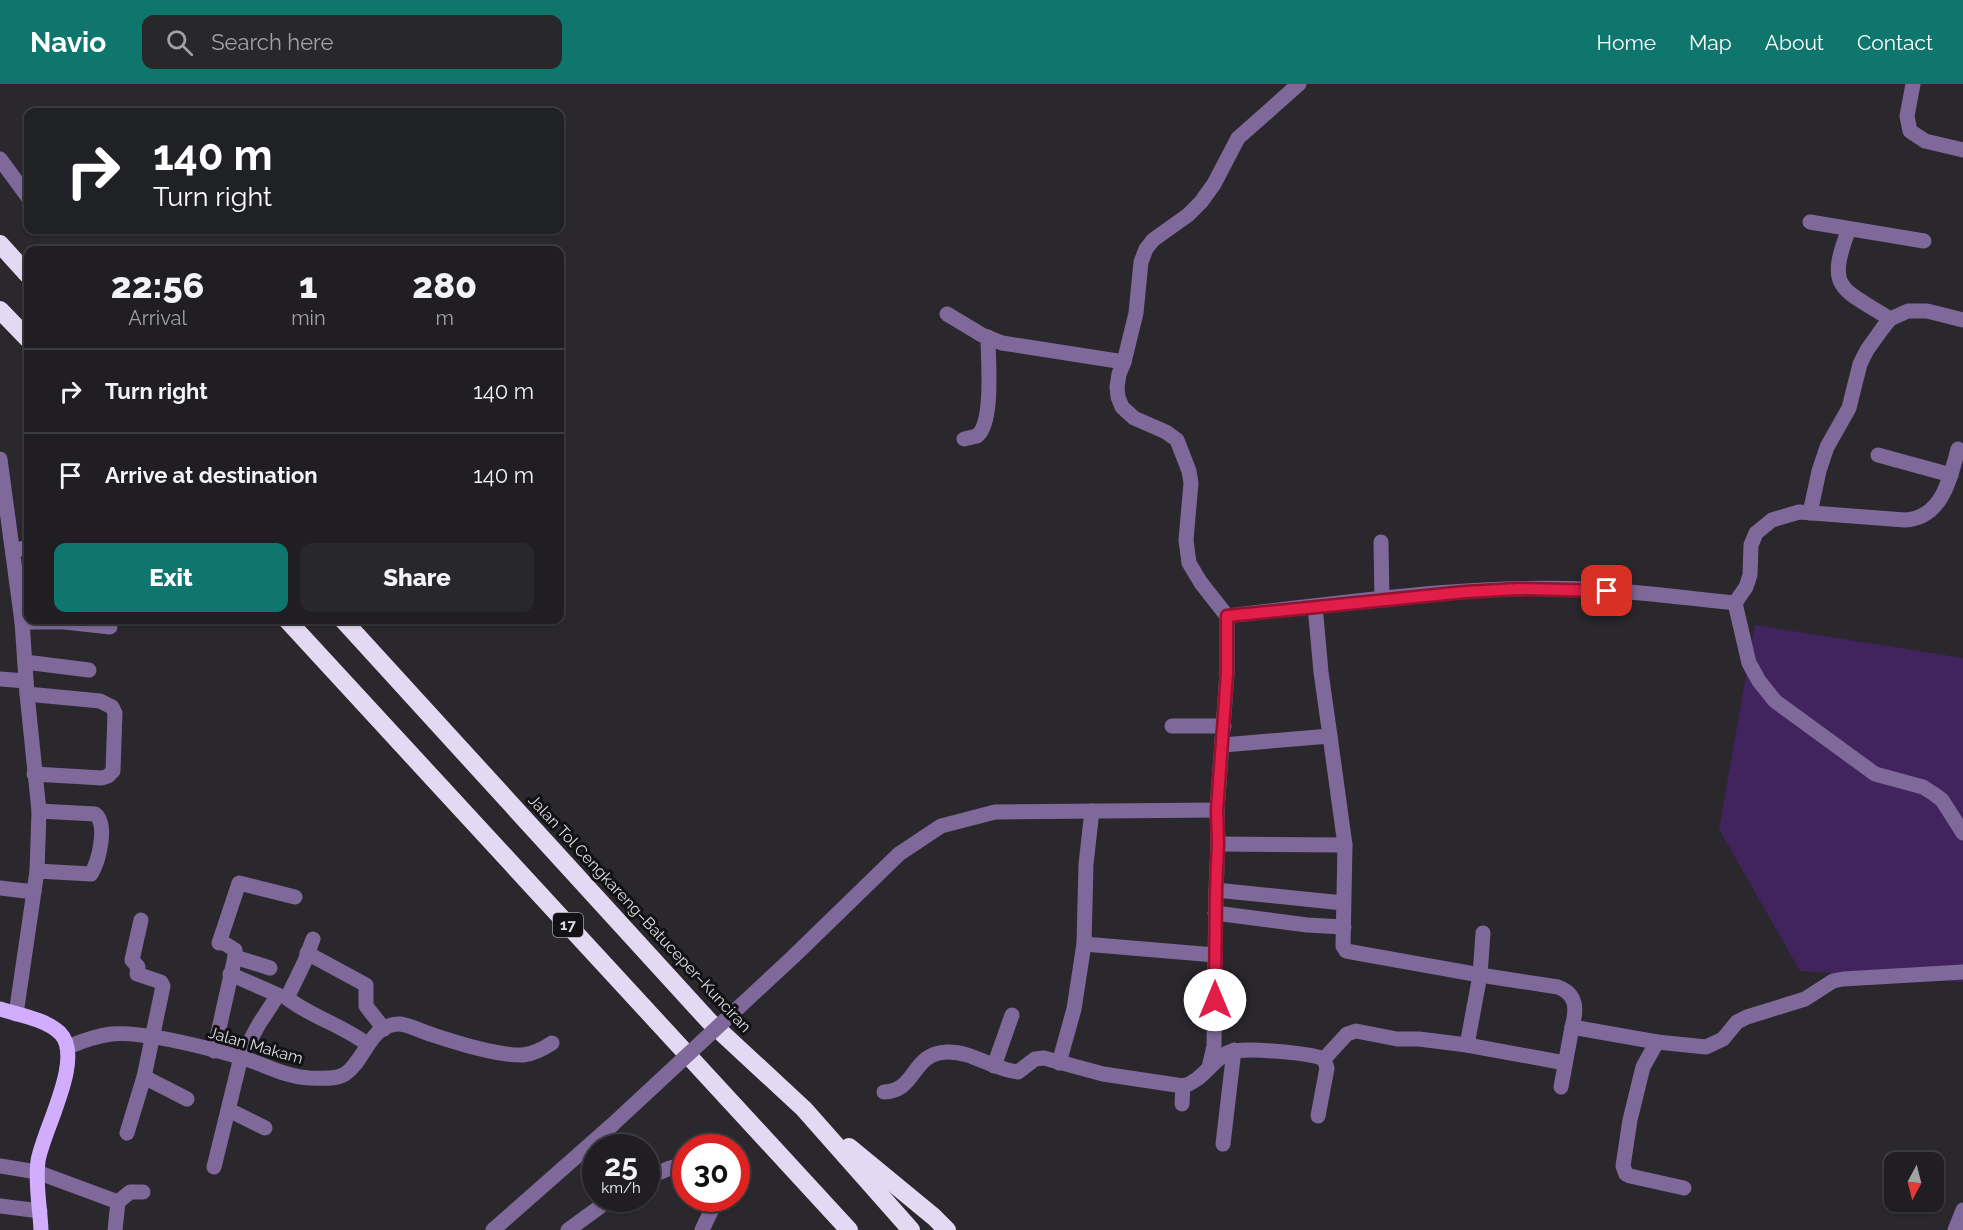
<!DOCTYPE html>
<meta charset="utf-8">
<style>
body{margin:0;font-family:Raleway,sans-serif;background:#28272a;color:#f1f3f6;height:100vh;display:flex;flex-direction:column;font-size:22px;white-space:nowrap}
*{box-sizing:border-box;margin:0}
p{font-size:20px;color:#a2a2a5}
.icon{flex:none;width:33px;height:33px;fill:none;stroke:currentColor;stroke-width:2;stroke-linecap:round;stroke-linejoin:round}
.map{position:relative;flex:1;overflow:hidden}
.side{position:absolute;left:24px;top:162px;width:540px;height:378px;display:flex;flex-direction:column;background:#201e22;border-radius:12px;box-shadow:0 2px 4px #0004,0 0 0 2px #3d3c40}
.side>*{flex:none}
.hud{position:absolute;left:24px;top:24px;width:540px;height:126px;border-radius:12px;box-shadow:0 2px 4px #0004,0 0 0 2px #3d3c40;background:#202124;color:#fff;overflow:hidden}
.needle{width:39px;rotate:187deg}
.controls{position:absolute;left:1884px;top:1068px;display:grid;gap:12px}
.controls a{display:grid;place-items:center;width:60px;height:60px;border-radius:12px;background:#201e22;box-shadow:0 2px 4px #0004,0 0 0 2px #3d3c40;font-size:30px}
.speed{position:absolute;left:582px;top:1050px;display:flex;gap:12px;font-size:30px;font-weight:700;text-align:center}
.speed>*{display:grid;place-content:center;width:78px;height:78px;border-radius:50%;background:#201e22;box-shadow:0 2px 4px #0004,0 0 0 2px #3d3c40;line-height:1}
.speed small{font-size:15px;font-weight:400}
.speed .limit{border:9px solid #d22;background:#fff;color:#111}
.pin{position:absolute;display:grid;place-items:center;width:51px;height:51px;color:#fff;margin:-26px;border-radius:12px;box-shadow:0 3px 9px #0006}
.me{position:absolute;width:66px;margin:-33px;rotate:0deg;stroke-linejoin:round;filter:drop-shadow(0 0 4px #0008)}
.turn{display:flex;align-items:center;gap:21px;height:126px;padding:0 30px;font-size:27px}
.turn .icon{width:78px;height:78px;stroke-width:2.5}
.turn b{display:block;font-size:42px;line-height:51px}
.eta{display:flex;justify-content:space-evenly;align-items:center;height:102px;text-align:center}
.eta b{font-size:36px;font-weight:800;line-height:42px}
.cta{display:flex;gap:12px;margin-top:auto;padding:12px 30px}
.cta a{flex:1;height:69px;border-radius:12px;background:#0f766e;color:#fff;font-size:24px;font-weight:800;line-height:69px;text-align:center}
.cta a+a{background:#28272a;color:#f1f3f6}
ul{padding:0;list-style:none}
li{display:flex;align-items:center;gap:18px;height:84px;padding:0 30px;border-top:2px solid #3d3c40}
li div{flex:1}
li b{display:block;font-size:22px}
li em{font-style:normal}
header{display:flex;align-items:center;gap:36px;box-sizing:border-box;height:84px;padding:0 30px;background:#0f766e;color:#fff}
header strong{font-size:28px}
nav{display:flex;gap:33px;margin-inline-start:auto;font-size:21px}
.search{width:420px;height:54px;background:#28272a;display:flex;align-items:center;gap:15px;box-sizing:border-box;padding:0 21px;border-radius:12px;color:#a2a2a5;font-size:22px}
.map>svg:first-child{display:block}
.green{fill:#41245e}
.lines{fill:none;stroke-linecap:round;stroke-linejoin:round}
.minor{stroke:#7f699a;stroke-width:15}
.major{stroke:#d2adfe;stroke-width:15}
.highway{stroke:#e4d9f2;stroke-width:18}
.minor-bridge{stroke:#7f699a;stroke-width:15}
.route-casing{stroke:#92132f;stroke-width:15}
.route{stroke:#e11d48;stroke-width:10}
.labels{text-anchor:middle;stroke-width:6;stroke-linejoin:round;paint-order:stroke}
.shield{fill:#121113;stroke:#a1a0a2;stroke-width:1.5}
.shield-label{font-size:15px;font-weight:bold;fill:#dedde0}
.street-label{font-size:16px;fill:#dedde0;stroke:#121113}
</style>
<header>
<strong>Navio</strong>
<div class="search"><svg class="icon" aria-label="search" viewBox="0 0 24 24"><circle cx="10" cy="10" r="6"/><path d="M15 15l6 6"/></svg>Search here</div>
<nav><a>Home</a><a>Map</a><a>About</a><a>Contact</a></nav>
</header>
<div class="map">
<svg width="1963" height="1146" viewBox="0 0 1963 1146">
<rect width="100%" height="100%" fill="#2a282d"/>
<!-- green -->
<path class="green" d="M 1755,541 L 1963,574 L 1963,898 L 1800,887 L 1719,745 Z"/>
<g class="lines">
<!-- minor -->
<g class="minor">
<path d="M 1913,0 L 1907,32 L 1910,47 L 1925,57 L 1963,66"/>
<path d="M 0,75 L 28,113"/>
<path d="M 1810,138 L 1924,157"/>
<path d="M 1849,145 C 1825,206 1842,204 1890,235"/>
<path d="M 947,230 L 982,251 L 1002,259 L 1124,278"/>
<path d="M 964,355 L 977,352 C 994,339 988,275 988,253"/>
<path d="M 1878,371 L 1951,391"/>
<path d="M 0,375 L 22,538 L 27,610 L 39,727 L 37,787 L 16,930"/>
<path d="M 1810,429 L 1819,387 L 1827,363 L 1849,324 L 1860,280 L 1867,266 L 1882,245 L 1890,235 L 1908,227 L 1927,227 L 1963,236"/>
<path d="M 1381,458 L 1382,516"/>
<path d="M 13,467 L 28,463"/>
<path d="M 1735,519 L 1749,579 L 1759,597 L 1775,617 L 1875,690 L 1923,703 L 1934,710 L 1942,716 L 1963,749"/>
<path d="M 1735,519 L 1746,503 L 1750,491 L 1751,461 L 1756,449 L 1772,436 L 1799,428 L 1905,436 C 1942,434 1950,395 1958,365"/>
<path d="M 1227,532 C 1345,519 1466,500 1585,505 C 1635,507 1685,514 1735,519"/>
<path d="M 22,538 L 65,538 L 110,543"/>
<path d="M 25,578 L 89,586"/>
<path d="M 0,595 L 26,597"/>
<path d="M 27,610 L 100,617 L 112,623 L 115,629 L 113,687 L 108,692 L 102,694 L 34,690"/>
<path d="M 1172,642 L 1224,642"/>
<path d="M 1330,652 L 1345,761 L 1343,862 L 1346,867 L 1480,891 L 1558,903 C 1577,910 1577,925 1572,943 L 1657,958 L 1706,963 L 1723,955 L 1737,938 L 1747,933 L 1805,915 L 1833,897 L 1843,895 L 1963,888"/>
<path d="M 1223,661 L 1330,652 L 1321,588 L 1315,522"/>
<path d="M 1218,760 L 1345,761"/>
<path d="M 37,787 L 91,790 C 99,777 108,740 95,730 L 39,727"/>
<path d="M 0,804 L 34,808"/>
<path d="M 1216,806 L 1343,819"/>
<path d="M 1215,829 L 1307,841 L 1344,843"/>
<path d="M 313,855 L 305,877 L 287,914 C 311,933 342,941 367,960"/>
<path d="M 1084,860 L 1215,871"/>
<path d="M 307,869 L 366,901 L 366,922 L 384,945"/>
<path d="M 794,872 L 899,770 L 941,742 L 995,728 L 1217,726"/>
<path d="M 235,873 L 270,884"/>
<path d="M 1657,958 L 1643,983 L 1630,1036 L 1623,1082 L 1626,1090 L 1630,1092 L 1684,1104"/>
<path d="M 1467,961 L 1565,979"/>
<path d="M 68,963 C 82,957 96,952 111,950 C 143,947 208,964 240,973 C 264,980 285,993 310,994 C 321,994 335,996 345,990 C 365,977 370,939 400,940 C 410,941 420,947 430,950 C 455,958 497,972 523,971 C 533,970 543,965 552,959"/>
<path d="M 214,967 L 235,873 L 235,866 L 224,859 L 219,859 L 239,799 L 295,813"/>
<path d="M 1324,975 L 1347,950 L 1356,947 L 1397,955 L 1419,955 L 1467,961 L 1480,891 L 1483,849"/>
<path d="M 1059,979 L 1074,925 L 1084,860 L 1086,780 L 1092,727"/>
<path d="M 994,982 L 1012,931"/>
<path d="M 1209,984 L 1214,962 L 1216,806 L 1218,760 L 1217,726 L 1227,589 L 1227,532 L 1201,499 L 1189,479 L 1186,456 L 1191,399 L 1189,387 L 1177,356 L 1166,348 L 1134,334 L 1122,323 L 1118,313 L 1117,303 L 1119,290 L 1124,278 L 1136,229 L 1141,178 L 1146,165 L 1153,156 L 1188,131 L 1201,118 L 1214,100 L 1238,54 L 1299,0"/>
<path d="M 144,993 L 187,1015"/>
<path d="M 1561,1003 L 1572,943"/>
<path d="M 884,1008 C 917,1007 911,969 947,968 C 972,967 994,986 1018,988 L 1035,975 L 1044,974 L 1103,990 L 1183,1002 C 1202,997 1211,978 1227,969 C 1239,962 1311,969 1324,975"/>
<path d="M 1182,1020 L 1183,1002"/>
<path d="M 229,1026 L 265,1044"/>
<path d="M 1318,1032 L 1327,984 L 1324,975"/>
<path d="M 127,1049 L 144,993 L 163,902 L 161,898 L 137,890 L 138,883 L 132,876 L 141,836"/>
<path d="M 1223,1060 L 1234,966"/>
<path d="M 0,1082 L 37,1088 L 118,1118 L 130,1108 L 143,1108"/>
<path d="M 214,1083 L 241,973 L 259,940 L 278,911 L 230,890"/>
<path d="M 646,1094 L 670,1084 L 686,1080"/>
<path d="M 0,1122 L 40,1127"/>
<path d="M 115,1146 L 118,1118"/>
<path d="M 493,1146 L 611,1042"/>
<path d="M 568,1146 L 612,1114"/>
<path d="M 702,1146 L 712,1125 L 714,1114"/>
<path d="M 1955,1146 L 1963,1126"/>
</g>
<!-- major -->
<path class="major" d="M 0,925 C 19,931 45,935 60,949 C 85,974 43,1046 38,1077 C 35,1100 40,1123 41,1146"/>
<!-- highway -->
<g class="highway">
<path d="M 0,160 L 28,191"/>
<path d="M 0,226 L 28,255"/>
<path d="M 287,536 L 849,1146"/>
<path d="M 343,536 L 709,937 L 804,1025 L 911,1146"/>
<path d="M 849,1063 L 934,1133 L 947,1146"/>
</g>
<!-- minor-bridge -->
<path class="minor-bridge" d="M 611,1042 L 794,872"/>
</g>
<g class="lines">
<defs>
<path id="route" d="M 1215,916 L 1216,806 L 1218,760 L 1217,726 L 1227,589 L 1227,532 L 1465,508 L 1519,505 L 1607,507"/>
</defs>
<!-- route casing -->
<use href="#route" class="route-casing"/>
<!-- route -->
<use href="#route" class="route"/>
</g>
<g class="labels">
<!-- shield labels -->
<rect class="shield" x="553" y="829" width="30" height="24" rx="4.5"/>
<g class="shield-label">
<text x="568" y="846">17</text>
</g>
<!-- street labels -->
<g class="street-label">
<text transform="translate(640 829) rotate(47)" y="6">Jalan Tol Cengkareng–Batuceper–Kunciran</text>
<text transform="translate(256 961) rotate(16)" y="6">Jalan Makam</text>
</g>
</g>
</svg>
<div class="controls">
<a><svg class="needle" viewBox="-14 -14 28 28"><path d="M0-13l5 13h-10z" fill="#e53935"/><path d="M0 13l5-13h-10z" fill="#a2a2a5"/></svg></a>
</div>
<div class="speed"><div>25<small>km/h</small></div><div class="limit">30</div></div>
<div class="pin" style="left:1607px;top:507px;background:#d93025"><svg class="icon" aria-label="arrive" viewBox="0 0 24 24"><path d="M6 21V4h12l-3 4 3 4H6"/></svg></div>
<svg class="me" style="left:1215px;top:916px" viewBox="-20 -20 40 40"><circle r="19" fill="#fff"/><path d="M0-13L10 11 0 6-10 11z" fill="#e11d48"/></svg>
<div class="hud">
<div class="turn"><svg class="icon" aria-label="right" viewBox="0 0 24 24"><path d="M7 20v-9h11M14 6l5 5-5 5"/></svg><div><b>140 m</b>Turn right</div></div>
</div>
<section class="side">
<div class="eta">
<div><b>22:56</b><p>Arrival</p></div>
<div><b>1</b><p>min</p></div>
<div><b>280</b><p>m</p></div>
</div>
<ul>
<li><svg class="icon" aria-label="right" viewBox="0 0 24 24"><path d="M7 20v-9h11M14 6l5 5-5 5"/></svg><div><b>Turn right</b></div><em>140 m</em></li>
<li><svg class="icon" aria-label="arrive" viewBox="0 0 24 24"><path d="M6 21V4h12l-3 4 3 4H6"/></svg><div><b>Arrive at destination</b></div><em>140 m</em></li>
</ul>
<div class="cta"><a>Exit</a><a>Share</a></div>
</section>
</div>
